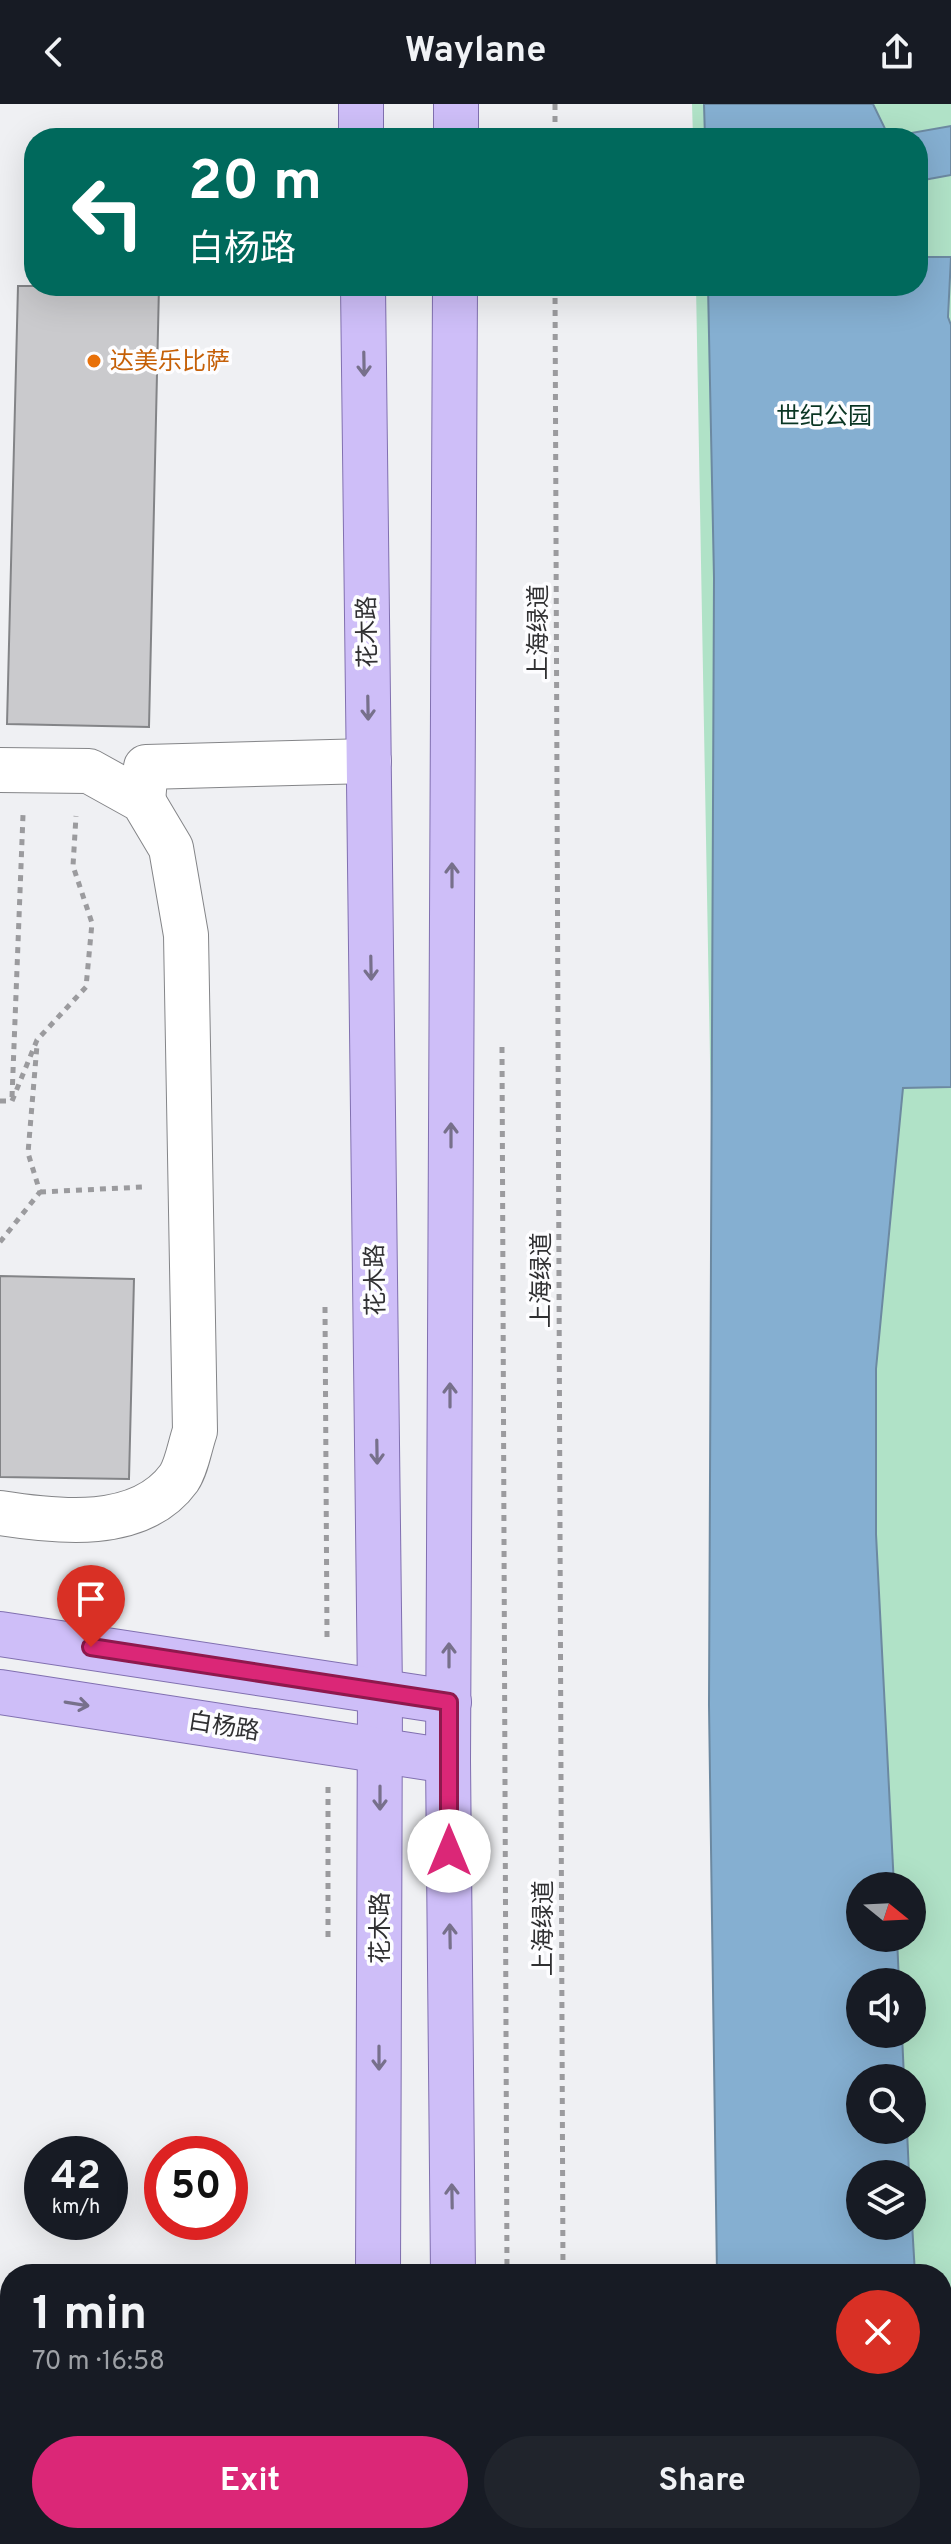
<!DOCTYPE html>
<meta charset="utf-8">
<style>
body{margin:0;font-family:Overpass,"Noto Sans SC",sans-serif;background:#20242c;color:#f1f3f6;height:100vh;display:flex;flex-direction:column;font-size:30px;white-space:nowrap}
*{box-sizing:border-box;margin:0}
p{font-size:26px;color:#9ea1a6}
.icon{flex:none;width:44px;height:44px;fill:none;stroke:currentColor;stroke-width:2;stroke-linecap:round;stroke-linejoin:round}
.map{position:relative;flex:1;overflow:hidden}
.sheet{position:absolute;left:0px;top:2160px;width:952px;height:280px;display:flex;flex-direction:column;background:#171b24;border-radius:32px 32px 0 0;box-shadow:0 8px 32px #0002}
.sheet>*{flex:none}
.top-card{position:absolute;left:24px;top:24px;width:904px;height:168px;border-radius:32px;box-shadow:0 8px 32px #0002;background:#00695c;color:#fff;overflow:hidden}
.needle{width:52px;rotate:108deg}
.fabs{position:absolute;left:846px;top:1768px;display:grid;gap:16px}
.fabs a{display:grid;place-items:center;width:80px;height:80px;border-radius:50%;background:#171b24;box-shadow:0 8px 32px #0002;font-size:40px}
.speed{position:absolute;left:24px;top:2032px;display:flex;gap:16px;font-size:40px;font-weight:700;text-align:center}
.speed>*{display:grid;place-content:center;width:104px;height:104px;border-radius:50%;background:#171b24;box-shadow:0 8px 32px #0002;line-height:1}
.speed small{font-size:20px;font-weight:400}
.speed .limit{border:12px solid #d22;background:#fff;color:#111}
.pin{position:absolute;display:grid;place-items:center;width:68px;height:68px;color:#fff;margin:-82px -34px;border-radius:50% 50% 50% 0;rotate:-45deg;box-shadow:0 0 8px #0007}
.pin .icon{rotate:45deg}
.me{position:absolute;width:88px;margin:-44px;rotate:0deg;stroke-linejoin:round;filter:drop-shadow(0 0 6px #0008)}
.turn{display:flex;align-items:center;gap:28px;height:168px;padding:0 32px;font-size:36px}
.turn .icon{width:104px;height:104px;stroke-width:2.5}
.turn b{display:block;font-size:56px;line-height:68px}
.round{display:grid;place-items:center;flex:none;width:84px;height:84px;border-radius:42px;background:#20242c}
.summary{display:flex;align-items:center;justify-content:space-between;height:136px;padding:0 32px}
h1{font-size:48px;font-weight:700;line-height:60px}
.cta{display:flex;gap:16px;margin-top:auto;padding:16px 32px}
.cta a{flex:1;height:92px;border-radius:48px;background:#db2777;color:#fff;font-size:32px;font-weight:700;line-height:92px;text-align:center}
.cta a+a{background:#20242c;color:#f1f3f6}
header{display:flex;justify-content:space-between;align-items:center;height:104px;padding:0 32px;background:#171b24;font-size:36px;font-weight:700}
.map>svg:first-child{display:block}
.green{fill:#b0e2c7;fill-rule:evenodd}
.water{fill:#85afd1;stroke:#6c89a1;stroke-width:2}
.building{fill:#cacacd;stroke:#838487;stroke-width:2}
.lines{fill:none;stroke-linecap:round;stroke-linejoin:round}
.minor-casing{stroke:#848588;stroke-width:46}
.major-casing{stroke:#8170b0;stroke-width:46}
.path{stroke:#9b9b9e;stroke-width:5;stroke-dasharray:6 6;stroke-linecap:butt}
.minor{stroke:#fff;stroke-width:44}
.major{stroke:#cebef8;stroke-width:44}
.oneway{stroke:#77708b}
.route-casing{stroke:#8e194d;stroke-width:20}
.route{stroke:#db2777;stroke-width:14}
.food-dot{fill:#e8710a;stroke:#fdfdff;stroke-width:3}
.labels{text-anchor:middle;stroke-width:7;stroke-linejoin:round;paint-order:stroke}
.food-label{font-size:24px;fill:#c56008;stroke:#fdfdff;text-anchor:start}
.park-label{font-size:24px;fill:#093523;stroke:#fdfdff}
.street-label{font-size:24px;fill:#303032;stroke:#fdfdff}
</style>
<header><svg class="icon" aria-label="back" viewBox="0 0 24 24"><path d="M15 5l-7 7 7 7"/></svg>Waylane<svg class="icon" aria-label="share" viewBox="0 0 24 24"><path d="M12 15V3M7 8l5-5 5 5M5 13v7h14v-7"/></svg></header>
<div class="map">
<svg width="951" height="2440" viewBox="0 0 951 2440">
<rect width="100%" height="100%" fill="#eff0f3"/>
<!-- green -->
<path class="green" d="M 692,0 L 951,0 L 951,2440 L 737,2440 L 737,2430 L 942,2430 L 942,2170 L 732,2170 L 696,182 L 918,182 L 918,34 L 693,34 ZM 860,1782 L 912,1782 L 912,1834 L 860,1834 ZM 860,1878 L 912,1878 L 912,1930 L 860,1930 ZM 860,1974 L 912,1974 L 912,2026 L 860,2026 ZM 860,2070 L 912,2070 L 912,2122 L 860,2122 Z"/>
<!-- water -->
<g class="water">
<path d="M 704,0 L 873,0 L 889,33 L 951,22 L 951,71 L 918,77 L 918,34 L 705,34 Z"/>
<path d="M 918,153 L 951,153 L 948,213 L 951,221 L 951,983 L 903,984 L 876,1265 L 876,1430 L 894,1782 L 860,1782 L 860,1834 L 897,1834 L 899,1878 L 860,1878 L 860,1930 L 902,1930 L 904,1974 L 860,1974 L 860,2026 L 907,2026 L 909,2070 L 860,2070 L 860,2122 L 912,2122 L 912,2119 L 915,2170 L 717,2170 L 709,1601 L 714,474 L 708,182 L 918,182 Z"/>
<path d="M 721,2430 L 929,2430 L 930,2440 L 722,2440 Z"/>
</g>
<!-- building -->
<g class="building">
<path d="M 18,182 L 159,182 L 149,623 L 7,620 Z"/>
<path d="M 0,1172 L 134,1175 L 129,1375 L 0,1373 Z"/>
</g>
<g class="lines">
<defs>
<g id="minor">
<path d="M 0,666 L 89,667 L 143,697 L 171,744 L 186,831 L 195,1327 C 190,1341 187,1362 179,1374 C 140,1428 57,1418 0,1409"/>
<path d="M 143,697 L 146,663 L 369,657"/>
</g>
<g id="major">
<path d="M 361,0 L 361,34"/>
<path d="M 456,34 L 456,0"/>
<path d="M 363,182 L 380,1588 L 378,2170"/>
<path d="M 0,1530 L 449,1598"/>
<path d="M 0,1588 L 448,1657"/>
<path d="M 453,2170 L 448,1657 L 455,182"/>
<path d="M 455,2430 L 455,2440"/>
<path d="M 377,2440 L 377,2430"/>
</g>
</defs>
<!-- minor casing -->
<use href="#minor" class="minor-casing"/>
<!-- major casing -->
<use href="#major" class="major-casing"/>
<!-- path -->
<g class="path">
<path d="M 555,0 L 555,34"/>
<path d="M 555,182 L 563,2170"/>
<path d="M 502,943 L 507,2170"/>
<path d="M 12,993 L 23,711"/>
<path d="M 0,997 L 12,997 L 37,936 L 86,883 L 92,819 L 73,762 L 76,712"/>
<path d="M 40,1088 L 143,1083"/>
<path d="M 0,1138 L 40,1088 L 28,1049 L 37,941"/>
<path d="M 325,1203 L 327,1533"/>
<path d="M 328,1683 L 328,1837"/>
<path d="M 508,2430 L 508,2440"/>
<path d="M 564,2430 L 564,2440"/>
</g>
<!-- minor -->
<use href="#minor" class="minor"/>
<!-- major -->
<use href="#major" class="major"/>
</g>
<!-- one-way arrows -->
<defs><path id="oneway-shaft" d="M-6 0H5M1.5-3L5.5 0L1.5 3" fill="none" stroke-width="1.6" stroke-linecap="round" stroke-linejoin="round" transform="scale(2)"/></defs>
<g class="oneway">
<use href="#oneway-shaft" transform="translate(364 260) rotate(89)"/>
<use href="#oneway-shaft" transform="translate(368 604) rotate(89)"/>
<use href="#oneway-shaft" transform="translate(452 771) rotate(-90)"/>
<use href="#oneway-shaft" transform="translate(371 864) rotate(89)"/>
<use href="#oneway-shaft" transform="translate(451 1031) rotate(-90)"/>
<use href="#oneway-shaft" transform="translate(450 1291) rotate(-90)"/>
<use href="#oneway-shaft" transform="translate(377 1348) rotate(89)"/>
<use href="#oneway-shaft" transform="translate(449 1551) rotate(-90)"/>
<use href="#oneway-shaft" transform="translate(77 1600) rotate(9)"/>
<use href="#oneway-shaft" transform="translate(380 1694) rotate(90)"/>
<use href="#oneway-shaft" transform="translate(450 1832) rotate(-91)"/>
<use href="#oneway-shaft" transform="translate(379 1954) rotate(90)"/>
<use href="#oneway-shaft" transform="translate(452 2092) rotate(-91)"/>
</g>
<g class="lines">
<defs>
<path id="route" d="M 91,1543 L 449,1598 L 449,1747"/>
</defs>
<!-- route casing -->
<use href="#route" class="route-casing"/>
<!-- route -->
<use href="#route" class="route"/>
</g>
<!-- markers -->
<circle class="food-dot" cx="94" cy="257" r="8"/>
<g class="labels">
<!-- food labels -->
<g class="food-label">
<text x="110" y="265">达美乐比萨</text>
</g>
<!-- park labels -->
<g class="park-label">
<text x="824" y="320">世纪公园</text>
</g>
<!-- street labels -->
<g class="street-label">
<text transform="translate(367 528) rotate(-91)" y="8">花木路</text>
<text transform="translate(538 528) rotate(-90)" y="8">上海绿道</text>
<text transform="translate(375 1176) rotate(-91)" y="8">花木路</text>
<text transform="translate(541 1176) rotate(-90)" y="8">上海绿道</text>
<text transform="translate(224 1622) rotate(9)" y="8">白杨路</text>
<text transform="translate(380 1824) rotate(-90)" y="8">花木路</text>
<text transform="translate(543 1824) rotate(-90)" y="8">上海绿道</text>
</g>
</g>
</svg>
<div class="fabs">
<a><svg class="needle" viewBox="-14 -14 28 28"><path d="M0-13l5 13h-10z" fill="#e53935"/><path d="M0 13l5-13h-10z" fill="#9ea1a6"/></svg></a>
<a><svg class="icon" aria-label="sound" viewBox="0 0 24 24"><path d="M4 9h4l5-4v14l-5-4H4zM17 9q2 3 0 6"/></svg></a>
<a><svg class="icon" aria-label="search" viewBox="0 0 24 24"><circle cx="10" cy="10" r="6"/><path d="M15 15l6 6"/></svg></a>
<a><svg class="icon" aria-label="layers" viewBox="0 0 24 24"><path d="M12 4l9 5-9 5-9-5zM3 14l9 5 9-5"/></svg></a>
</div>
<div class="speed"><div>42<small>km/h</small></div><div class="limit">50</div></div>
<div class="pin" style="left:91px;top:1543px;background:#d93025"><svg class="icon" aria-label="arrive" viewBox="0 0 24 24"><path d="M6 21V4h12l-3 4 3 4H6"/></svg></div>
<svg class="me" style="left:449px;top:1747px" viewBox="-20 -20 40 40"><circle r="19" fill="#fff"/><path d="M0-13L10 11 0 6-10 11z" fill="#db2777"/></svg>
<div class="top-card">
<div class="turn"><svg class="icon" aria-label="left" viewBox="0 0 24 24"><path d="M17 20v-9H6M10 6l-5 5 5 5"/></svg><div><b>20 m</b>白杨路</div></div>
</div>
<section class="sheet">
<div class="summary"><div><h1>1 min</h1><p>70 m · 16:58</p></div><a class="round" style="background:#d93025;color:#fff"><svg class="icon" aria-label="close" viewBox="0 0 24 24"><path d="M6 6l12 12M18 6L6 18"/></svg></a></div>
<div class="cta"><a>Exit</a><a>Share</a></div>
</section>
</div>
